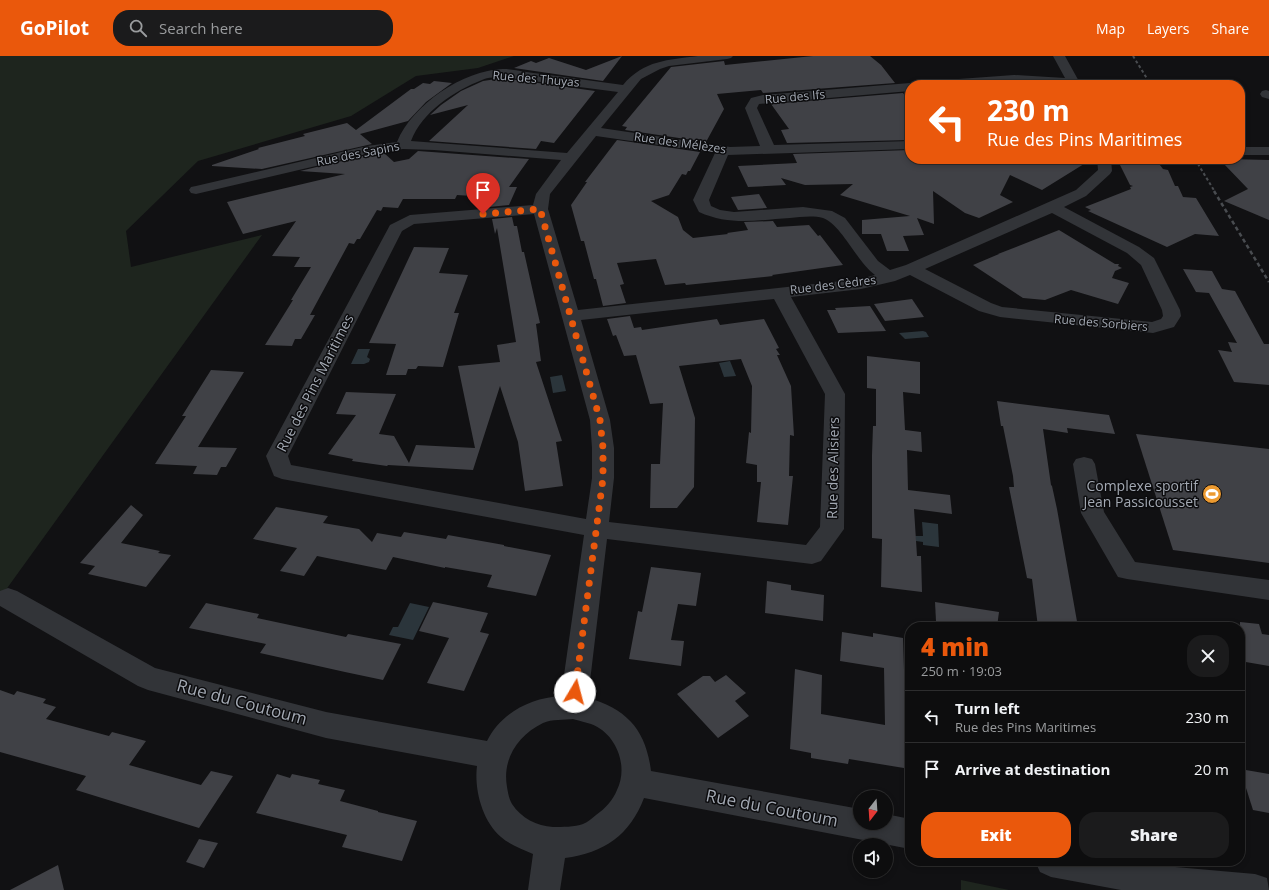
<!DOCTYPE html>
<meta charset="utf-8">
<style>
body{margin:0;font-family:"Open Sans",sans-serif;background:#1b1b1c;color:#f1f3f6;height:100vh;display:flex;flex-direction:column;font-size:15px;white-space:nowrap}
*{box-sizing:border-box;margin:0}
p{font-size:13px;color:#9a9c9e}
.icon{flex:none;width:22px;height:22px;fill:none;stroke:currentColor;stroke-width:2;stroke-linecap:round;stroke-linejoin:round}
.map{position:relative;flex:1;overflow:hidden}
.sheet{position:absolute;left:905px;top:566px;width:340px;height:244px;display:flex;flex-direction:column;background:#0d0d0e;border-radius:16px;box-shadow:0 2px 6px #0003,0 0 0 1px #2d2d2e}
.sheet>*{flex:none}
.banner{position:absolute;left:905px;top:24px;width:340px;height:84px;border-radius:16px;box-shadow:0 2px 6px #0003,0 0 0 1px #2d2d2e;background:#ea580c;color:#fff;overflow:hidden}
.needle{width:26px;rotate:197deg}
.tools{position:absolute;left:853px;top:734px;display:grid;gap:8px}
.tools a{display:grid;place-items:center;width:40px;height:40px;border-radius:50%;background:#0d0d0e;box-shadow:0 2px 6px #0003,0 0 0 1px #2d2d2e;font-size:20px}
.pin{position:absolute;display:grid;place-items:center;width:34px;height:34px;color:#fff;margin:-41px -17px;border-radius:50% 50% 50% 0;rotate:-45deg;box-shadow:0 0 4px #0007}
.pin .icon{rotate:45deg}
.me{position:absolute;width:44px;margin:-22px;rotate:8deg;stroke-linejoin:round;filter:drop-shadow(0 0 3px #0008)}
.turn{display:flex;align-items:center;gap:14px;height:84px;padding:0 16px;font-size:18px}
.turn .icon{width:52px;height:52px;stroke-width:2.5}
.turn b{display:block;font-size:28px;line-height:34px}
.round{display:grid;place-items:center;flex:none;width:42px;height:42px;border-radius:16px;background:#1b1b1c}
.head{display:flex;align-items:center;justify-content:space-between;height:68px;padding:0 16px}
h1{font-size:24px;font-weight:800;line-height:30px;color:#ea580c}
.button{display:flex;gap:8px;margin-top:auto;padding:8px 16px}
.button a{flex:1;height:46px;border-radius:16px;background:#ea580c;color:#fff;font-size:16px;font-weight:800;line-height:46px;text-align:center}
.button a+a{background:#1b1b1c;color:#f1f3f6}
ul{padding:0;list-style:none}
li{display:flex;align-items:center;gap:12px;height:52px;padding:0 16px;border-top:1px solid #2d2d2e}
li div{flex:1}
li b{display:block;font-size:15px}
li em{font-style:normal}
header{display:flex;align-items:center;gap:24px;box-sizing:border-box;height:56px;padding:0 20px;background:#ea580c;color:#fff}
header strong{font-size:19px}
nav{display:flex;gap:22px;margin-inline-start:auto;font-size:14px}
.search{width:280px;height:36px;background:#1b1b1c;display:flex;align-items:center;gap:10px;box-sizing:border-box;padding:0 14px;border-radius:16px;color:#9a9c9e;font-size:15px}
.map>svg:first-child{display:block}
.green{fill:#1e251e}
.water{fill:#2b353b}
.building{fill:#404146}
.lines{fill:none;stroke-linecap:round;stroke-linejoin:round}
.minor{fill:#323438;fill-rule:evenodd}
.rail-far1{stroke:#494c50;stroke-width:2;stroke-dasharray:3 2.5;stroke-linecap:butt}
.rail{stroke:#494c50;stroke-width:2.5;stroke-dasharray:4 3;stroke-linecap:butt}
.route{stroke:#ea580c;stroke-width:7;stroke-dasharray:0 12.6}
.labels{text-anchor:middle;stroke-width:3;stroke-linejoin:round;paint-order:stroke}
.far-street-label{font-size:12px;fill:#a3a9b3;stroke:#0c0c0e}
.street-label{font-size:14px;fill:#a3a9b3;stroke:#0c0c0e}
.poi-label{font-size:14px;fill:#a3a9b3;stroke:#0c0c0e;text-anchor:end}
.near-street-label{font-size:17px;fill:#a3a9b3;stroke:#0c0c0e}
</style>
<header>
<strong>GoPilot</strong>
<div class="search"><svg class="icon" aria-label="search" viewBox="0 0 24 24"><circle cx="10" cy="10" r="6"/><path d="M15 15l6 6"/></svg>Search here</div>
<nav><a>Map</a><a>Layers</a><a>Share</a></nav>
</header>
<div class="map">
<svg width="1269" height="834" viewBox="0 0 1269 834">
<rect width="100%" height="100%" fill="#111113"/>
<!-- green -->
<g class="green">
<path d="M 0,0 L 514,0 L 478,12 L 416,20 L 351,60 L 198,105 L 126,175 L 131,211 L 262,179 L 0,542 Z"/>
<path d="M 961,824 L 1009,834 L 961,834 Z"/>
</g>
<!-- water -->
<g class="water">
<path d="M 923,275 L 926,276 L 929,281 L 905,283 L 899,277 Z"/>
<path d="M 358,293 L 370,293 L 367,301 L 370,303 L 369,306 L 364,308 L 351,308 Z"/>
<path d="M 730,305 L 736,320 L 724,321 L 719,307 Z"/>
<path d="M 562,319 L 566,335 L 553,337 L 550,321 Z"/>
<path d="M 922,466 L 938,468 L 939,491 L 923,489 L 923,486 L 916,485 L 915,480 L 923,480 Z"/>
<path d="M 410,547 L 429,551 L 413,584 L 389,579 L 393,571 L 398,571 Z"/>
</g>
<!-- building -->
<g class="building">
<path d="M 622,0 L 603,25 L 514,12 L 531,5 L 536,7 L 549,2 L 586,14 Z"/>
<path d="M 813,0 L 870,0 L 881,9 L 895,27 L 763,37 L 761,34 L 717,38 L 724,53 L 706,86 L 625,74 L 627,71 L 622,70 L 671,11 L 724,5 L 725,9 Z"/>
<path d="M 503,22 L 595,35 L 554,87 L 541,85 L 536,93 L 429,85 L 468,49 L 430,59 L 441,49 L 461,35 L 483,25 Z"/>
<path d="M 434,25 L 452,27 L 426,46 L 408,65 L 360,78 L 372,88 L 262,113 L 212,110 L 212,109 L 259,93 L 258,92 L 305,80 L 303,78 L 347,67 L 356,74 L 411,33 L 414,33 L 423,27 L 430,28 Z"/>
<path d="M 903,37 L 910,46 L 910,84 L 787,87 L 781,74 L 789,73 L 771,48 Z"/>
<path d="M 617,84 L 700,96 L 690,115 L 688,115 L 686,119 L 682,118 L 669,139 L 651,145 L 678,161 L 683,174 L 693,182 L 728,178 L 727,177 L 748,174 L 744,166 L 773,165 L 777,171 L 809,169 L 818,180 L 820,179 L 843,209 L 772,219 L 773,220 L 686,229 L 685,227 L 665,229 L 656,203 L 617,207 L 624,228 L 620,229 L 626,247 L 603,250 L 596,223 L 594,223 L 584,185 L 581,185 L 571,149 L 587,126 L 585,126 Z"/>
<path d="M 910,94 L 910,103 L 1092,103 L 1042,134 L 1010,119 L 1000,139 L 1013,146 L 979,162 L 965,157 L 933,135 L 934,168 L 917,162 L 924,179 L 903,180 L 909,195 L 887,195 L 881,178 L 862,178 L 862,164 L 910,160 L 840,139 L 853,128 L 805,129 L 781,122 L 786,129 L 748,131 L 738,110 L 797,107 L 793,98 Z"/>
<path d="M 418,95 L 529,103 L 509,131 L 517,131 L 509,149 L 489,151 L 487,141 L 457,139 L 455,143 L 403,143 L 398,152 L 383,151 L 381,155 L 377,154 L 360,183 L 357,183 L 354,188 L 349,187 L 310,259 L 315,259 L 301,283 L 295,283 L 292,290 L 265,289 L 293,244 L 291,244 L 311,211 L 294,211 L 300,201 L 272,200 L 296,165 L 243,178 L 227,146 L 345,118 L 300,115 L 367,99 L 384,97 L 394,106 L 409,103 Z"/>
<path d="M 1117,103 L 1156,104 L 1163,113 L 1168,114 L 1175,130 L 1178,130 L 1183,141 L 1196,142 L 1219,180 L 1195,178 L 1167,191 L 1088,155 L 1091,154 L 1085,151 L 1131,133 L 1130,131 L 1133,130 L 1130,129 Z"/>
<path d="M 1226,103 L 1269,104 L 1269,164 L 1224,145 L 1248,133 L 1224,108 L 1231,108 Z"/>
<path d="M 759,138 L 767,152 L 738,154 L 731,141 Z"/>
<path d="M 512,161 L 514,170 L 517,170 L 522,196 L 524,196 L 540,267 L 536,268 L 541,305 L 536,306 L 562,385 L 556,386 L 563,430 L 525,435 L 518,386 L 500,330 L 473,414 L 388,409 L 387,410 L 352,405 L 353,403 L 328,398 L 356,359 L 336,358 L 346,336 L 396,338 L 379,378 L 394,380 L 409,407 L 416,389 L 475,392 L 458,310 L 500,306 L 497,289 L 516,286 L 497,172 L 495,178 L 492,163 Z"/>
<path d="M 1059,174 L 1115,208 L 1119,208 L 1118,210 L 1122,212 L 1115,215 L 1112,222 L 1129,227 L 1118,248 L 1071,234 L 1045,244 L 1023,242 L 973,209 L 999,198 L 998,198 Z"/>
<path d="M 414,191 L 449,192 L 439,217 L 468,219 L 454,257 L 459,257 L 443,311 L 418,310 L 416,313 L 408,313 L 406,319 L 386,319 L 396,288 L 369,287 Z"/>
<path d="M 1183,213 L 1212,215 L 1222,233 L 1235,235 L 1264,288 L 1269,288 L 1269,329 L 1234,326 L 1218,294 L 1232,296 L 1228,286 L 1237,287 L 1209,237 L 1196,236 Z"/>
<path d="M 912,243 L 924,261 L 885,265 L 874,248 Z"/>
<path d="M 870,250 L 886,275 L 838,277 L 827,254 L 836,254 L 835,252 Z"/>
<path d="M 630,260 L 634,272 L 641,271 L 642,274 L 717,263 L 720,269 L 764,263 L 779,292 L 776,293 L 780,299 L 777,299 L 791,330 L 794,380 L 790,379 L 789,420 L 793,420 L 788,469 L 757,466 L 761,426 L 757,426 L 757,409 L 746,407 L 749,376 L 751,377 L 752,330 L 741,303 L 679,310 L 695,362 L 694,431 L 677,452 L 650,452 L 651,408 L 660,408 L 663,347 L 650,348 L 636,299 L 624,300 L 616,279 L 613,280 L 607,263 Z"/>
<path d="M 867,300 L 920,306 L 920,338 L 903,336 L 905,374 L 921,376 L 922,396 L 907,394 L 908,434 L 950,439 L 952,458 L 914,453 L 917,500 L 921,500 L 922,536 L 881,531 L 882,483 L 872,482 L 872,399 L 873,370 L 876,370 L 876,333 L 867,332 Z"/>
<path d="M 211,314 L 244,316 L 198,391 L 237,392 L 226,411 L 221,411 L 217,419 L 193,418 L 197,410 L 155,408 L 186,360 L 182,360 Z"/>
<path d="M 997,345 L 1109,359 L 1115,378 L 1067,372 L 1068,377 L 1043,373 L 1051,429 L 1052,430 L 1057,453 L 1078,571 L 1038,571 L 1032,523 L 1027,522 L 1009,431 L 1014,431 L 1013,420 L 1003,370 L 1001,370 Z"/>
<path d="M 1136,378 L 1269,393 L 1269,507 L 1173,494 Z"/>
<path d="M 131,449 L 143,459 L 121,487 L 160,495 L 158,497 L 171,499 L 146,531 L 88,518 L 95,510 L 80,507 Z"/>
<path d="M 276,451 L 328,460 L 323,467 L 359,473 L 372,486 L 377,477 L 401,481 L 404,476 L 446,483 L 448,479 L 504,489 L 504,490 L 551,499 L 536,540 L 487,531 L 492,519 L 445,511 L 445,512 L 393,501 L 386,514 L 317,500 L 304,520 L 280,515 L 297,492 L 253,483 Z"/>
<path d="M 651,511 L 701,517 L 696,550 L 678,548 L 671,584 L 684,585 L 681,610 L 629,603 L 638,555 L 642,556 Z"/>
<path d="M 767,525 L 791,529 L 791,534 L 824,539 L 823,565 L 765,557 Z"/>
<path d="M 433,546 L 488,557 L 480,576 L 489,578 L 464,635 L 427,627 L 449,582 L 419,575 Z"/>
<path d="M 935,546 L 999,556 L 997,571 L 981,571 L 936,565 Z"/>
<path d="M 206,547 L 259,558 L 257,562 L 346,581 L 348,578 L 401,588 L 383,624 L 345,616 L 260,597 L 266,588 L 189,572 Z"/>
<path d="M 1240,566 L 1259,568 L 1262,578 L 1269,579 L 1269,610 L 1240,605 Z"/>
<path d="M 842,576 L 873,581 L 873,577 L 903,582 L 904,614 L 910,615 L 910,713 L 849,703 L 848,708 L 811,702 L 811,697 L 790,693 L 795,613 L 822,619 L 821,658 L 885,669 L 884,612 L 840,605 Z"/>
<path d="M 726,619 L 746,637 L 735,645 L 749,660 L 718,682 L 677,638 L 703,620 L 710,620 L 715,626 Z"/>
<path d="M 0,634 L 14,639 L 17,635 L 46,643 L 43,647 L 56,651 L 46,663 L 109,680 L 112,676 L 146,685 L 129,709 L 201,729 L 211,715 L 233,720 L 199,772 L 76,734 L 86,720 L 0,696 Z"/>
<path d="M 1240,713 L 1269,718 L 1269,757 L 1253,754 Z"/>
<path d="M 277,718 L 290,722 L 292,718 L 320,724 L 318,728 L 345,734 L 340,745 L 378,755 L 378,756 L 417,765 L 402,805 L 342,791 L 347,779 L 256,757 Z"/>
<path d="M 199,783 L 218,787 L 204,812 L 186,806 Z"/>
<path d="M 58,809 L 64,834 L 10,834 Z"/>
</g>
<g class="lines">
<!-- minor -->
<g class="minor">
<path d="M 698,0 L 733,0 L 731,2 L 727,3 L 669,10 L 660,13 L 641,23 L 601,72 L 730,91 L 760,90 L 745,52 L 751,42 L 763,39 L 910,27 L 915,29 L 910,29 L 910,35 L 759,48 L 757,52 L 774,89 L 910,85 L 910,93 L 728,99 L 709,144 L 711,150 L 720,154 L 734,156 L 803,151 L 832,155 L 845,162 L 878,205 L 890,214 L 906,209 L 1076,134 L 1098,114 L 1097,103 L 1111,103 L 1112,115 L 1110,118 L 1086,140 L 1064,151 L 1139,191 L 1154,202 L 1180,254 L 1181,260 L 1174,271 L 1153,277 L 1000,261 L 979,255 L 910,219 L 895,225 L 861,233 L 791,241 L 845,338 L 844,473 L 821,505 L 812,508 L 607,483 L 588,642 C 627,653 646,674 651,715 L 860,753 L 860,767 L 886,767 L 886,758 L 910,763 L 910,793 L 644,742 C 630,779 604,797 565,802 L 560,834 L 528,834 L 533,798 C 522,793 510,789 501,781 C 482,765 474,733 477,710 L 326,682 L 148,634 L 138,630 L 0,550 L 0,535 L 8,532 L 17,535 L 155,612 L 326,656 L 487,685 C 501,657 530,642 561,640 L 584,479 L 282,423 L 274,420 L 266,400 L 390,169 L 410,159 L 533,149 L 536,138 L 561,104 L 434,94 L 403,93 L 367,98 L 196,138 L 191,137 L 189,134 L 191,131 L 196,130 L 367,90 L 397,86 C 412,49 463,14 503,13 C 515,13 529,17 542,18 C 569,22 596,25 623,29 C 644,4 668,4 698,0 ZM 503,21 L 618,36 L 567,97 L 411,85 C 422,56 454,35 482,24 C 488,21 496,21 503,21 ZM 596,80 L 715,97 L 693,144 L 699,156 C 730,170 757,164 790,162 C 800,161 813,159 823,162 C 841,168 857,206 875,219 L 860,223 L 578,254 L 548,153 L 550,138 ZM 1052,157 L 1127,197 L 1141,209 L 1162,254 L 1163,260 L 1161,263 L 1152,266 L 1002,251 L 991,247 L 925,213 ZM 534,158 L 590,364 L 592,392 L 592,422 L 586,463 L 291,409 L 288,400 L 402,175 L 414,168 ZM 774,243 L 825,338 L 820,471 L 806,489 L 609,466 L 614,422 L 614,392 L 610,364 L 581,264 ZM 573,663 C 579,665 585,666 591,668 C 616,677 629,710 617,734 C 613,744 605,753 596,759 C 592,762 588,766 583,768 C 575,771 562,771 553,771 C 537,770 521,762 512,748 C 509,743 508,737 507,731 C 502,703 518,679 543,667 C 552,663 564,664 573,663 Z"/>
<path d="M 1053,0 L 1065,0 L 1081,29 L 1014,27 L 981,29 L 925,29 L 927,26 L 931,25 L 1014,19 L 1065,22 Z"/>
<path d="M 1266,34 L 1269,35 L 1269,43 L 1262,41 L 1260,38 L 1262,35 Z"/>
<rect x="1240" y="91" width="29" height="8"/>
<path d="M 1084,401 L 1092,403 L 1095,408 L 1104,456 L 1135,506 L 1269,524 L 1269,544 L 1127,523 L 1118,521 L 1081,457 L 1073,408 L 1076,403 Z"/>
<path d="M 1035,805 L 1138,805 L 1164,810 L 1255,818 L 1267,822 L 1269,834 L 1121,834 L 1051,821 L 1040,816 Z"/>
</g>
<!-- rail-far1 -->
<g class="rail-far1">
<path d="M 1133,0 L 1151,29"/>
<path d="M 1195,103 L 1215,136"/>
</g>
<!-- rail -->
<path class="rail" d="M 1214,135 L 1269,226"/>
</g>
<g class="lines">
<!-- route -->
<path class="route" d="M 483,158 L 540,153 L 600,364 L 603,392 L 603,422 L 575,636"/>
</g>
<!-- icons -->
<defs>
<symbol id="stadium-disc" viewBox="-11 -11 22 22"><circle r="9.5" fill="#ec9a30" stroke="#0c0c0e"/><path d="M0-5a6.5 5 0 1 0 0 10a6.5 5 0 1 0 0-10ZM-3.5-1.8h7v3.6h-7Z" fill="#fff"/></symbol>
</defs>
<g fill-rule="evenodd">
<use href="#stadium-disc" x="1201" y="427" width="22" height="22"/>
</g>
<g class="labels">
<!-- far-street labels -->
<g class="far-street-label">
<text transform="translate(536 23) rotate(5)" y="4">Rue des Thuyas</text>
<text transform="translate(795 41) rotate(-5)" y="4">Rue des Ifs</text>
<text transform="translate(680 87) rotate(8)" y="4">Rue des Mélèzes</text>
<text transform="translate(358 98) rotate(-11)" y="4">Rue des Sapins</text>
<text transform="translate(833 229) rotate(-7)" y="4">Rue des Cèdres</text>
<text transform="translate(1101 267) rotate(5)" y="4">Rue des Sorbiers</text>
</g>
<!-- street labels -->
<g class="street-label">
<text transform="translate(315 327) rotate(-63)" y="5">Rue des Pins Maritimes</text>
<text transform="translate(833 412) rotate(-89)" y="5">Rue des Alisiers</text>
</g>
<!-- poi labels -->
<g class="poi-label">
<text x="1198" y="435">Complexe sportif<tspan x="1198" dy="16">Jean Passicousset</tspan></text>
</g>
<!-- near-street labels -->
<g class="near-street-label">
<text transform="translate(242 646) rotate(15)" y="6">Rue du Coutoum</text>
<text transform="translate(772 752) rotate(11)" y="6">Rue du Coutoum</text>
</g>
</g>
</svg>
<div class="tools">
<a><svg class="needle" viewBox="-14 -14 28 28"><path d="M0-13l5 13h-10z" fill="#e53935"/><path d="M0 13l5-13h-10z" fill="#9a9c9e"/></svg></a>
<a><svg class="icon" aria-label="sound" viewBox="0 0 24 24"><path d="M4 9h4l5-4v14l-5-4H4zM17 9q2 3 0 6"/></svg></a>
</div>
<div class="pin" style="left:483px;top:158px;background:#d93025"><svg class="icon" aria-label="arrive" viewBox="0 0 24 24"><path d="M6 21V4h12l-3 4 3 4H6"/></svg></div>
<svg class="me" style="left:575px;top:636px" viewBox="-20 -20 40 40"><circle r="19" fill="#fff"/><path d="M0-13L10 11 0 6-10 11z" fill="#ea580c"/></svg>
<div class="banner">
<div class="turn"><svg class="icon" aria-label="left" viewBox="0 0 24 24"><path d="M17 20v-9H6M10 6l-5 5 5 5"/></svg><div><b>230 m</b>Rue des Pins Maritimes</div></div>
</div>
<section class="sheet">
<div class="head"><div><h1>4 min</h1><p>250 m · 19:03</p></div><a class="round"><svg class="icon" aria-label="close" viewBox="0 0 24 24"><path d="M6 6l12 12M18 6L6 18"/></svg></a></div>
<ul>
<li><svg class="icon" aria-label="left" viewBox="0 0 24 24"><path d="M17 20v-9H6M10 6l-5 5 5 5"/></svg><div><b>Turn left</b><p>Rue des Pins Maritimes</p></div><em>230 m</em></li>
<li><svg class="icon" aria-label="arrive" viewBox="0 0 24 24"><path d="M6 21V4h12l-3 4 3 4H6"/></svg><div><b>Arrive at destination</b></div><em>20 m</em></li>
</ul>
<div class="button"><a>Exit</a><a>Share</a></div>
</section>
</div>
